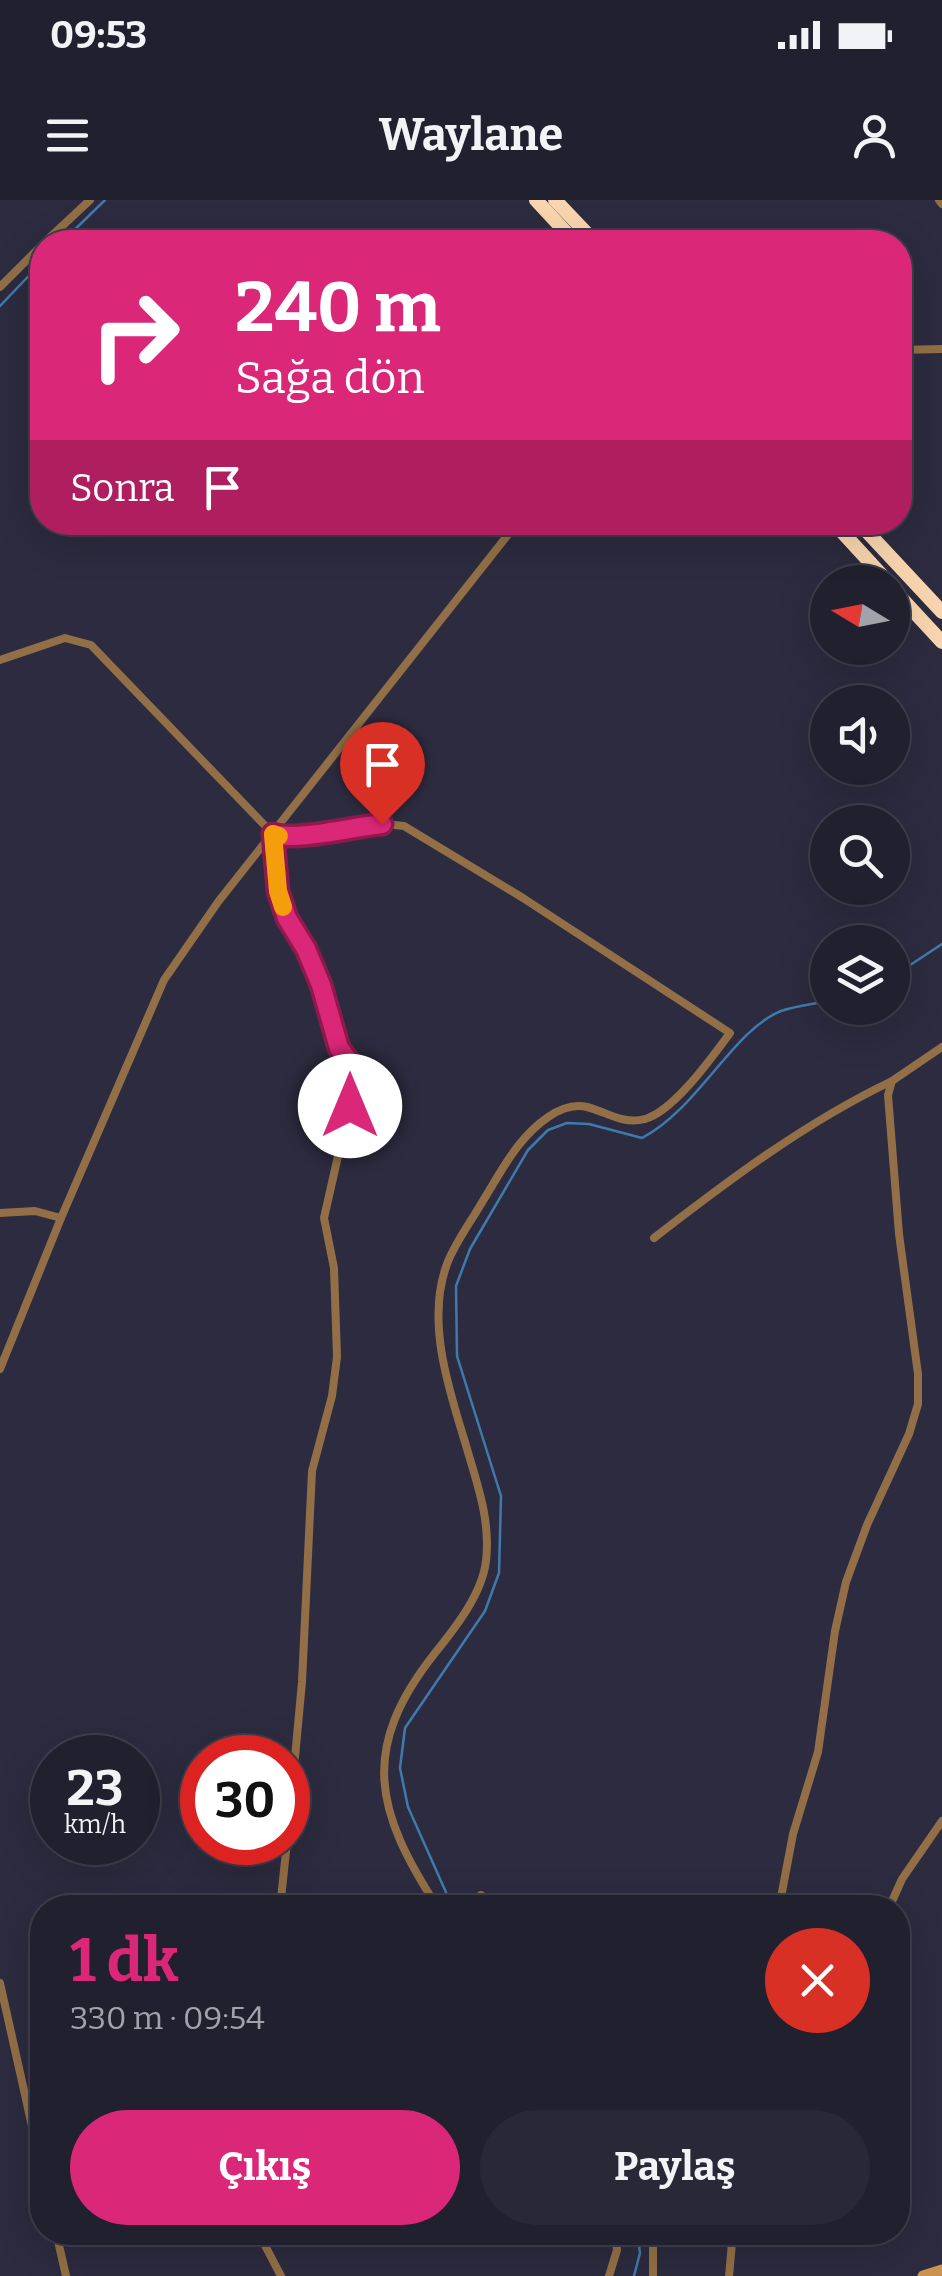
<!DOCTYPE html>
<html lang="tr">
<meta charset="utf-8">
<style>
body{margin:0;font-family:Bitter,serif;background:#292837;color:#f1f3f6;height:100vh;display:flex;flex-direction:column;font-size:38px;white-space:nowrap}
*{box-sizing:border-box;margin:0}
p{font-size:32px;color:#a2a3aa}
.icon{flex:none;width:55px;height:55px;fill:none;stroke:currentColor;stroke-width:2;stroke-linecap:round;stroke-linejoin:round}
.map{position:relative;flex:1;overflow:hidden}
.details{position:absolute;left:30px;top:1695px;width:880px;height:350px;display:flex;flex-direction:column;background:#21202f;border-radius:40px;box-shadow:0 10px 40px #0002,0 0 0 2px #3e3e4b}
.details>*{flex:none}
.top-card{position:absolute;left:30px;top:30px;width:882px;height:305px;border-radius:40px;box-shadow:0 10px 40px #0002,0 0 0 2px #3e3e4b;background:#db2777;color:#fff;overflow:hidden}
.needle{width:65px;rotate:280deg}
.buttons{position:absolute;left:810px;top:365px;display:grid;gap:20px}
.buttons a{display:grid;place-items:center;width:100px;height:100px;border-radius:50%;background:#21202f;box-shadow:0 10px 40px #0002,0 0 0 2px #3e3e4b;font-size:50px}
.speed{position:absolute;left:30px;top:1535px;display:flex;gap:20px;font-size:50px;font-weight:700;text-align:center}
.speed>*{display:grid;place-content:center;width:130px;height:130px;border-radius:50%;background:#21202f;box-shadow:0 10px 40px #0002,0 0 0 2px #3e3e4b;line-height:1}
.speed small{font-size:25px;font-weight:400}
.speed .limit{border:15px solid #d22;background:#fff;color:#111}
.pin{position:absolute;display:grid;place-items:center;width:85px;height:85px;color:#fff;margin:-102px -42px;border-radius:50% 50% 50% 0;rotate:-45deg;box-shadow:0 0 10px #0007}
.pin .icon{rotate:45deg}
.me{position:absolute;width:110px;margin:-55px;rotate:0deg;stroke-linejoin:round;filter:drop-shadow(0 0 8px #0008)}
.turn{display:flex;align-items:center;gap:35px;height:210px;padding:0 40px;font-size:45px}
.turn .icon{width:130px;height:130px;stroke-width:2.5}
.turn b{display:block;font-size:70px;line-height:85px}
.then{display:flex;align-items:center;height:95px;padding:0 40px;background:#0003;gap:20px;font-size:38px}
.round{display:grid;place-items:center;flex:none;width:105px;height:105px;border-radius:52px;background:#292837}
.overview{display:flex;align-items:center;justify-content:space-between;height:170px;padding:0 40px}
h1{font-size:60px;font-weight:700;line-height:75px;color:#db2777}
.primary-button{display:flex;gap:20px;margin-top:auto;padding:20px 40px}
.primary-button a{flex:1;height:115px;border-radius:60px;background:#db2777;color:#fff;font-size:40px;font-weight:700;line-height:115px;text-align:center}
.primary-button a+a{background:#292837;color:#f1f3f6}
.status{display:flex;justify-content:space-between;align-items:center;height:70px;padding:0 50px;background:#21202f;direction:ltr}
.status svg{height:28px;fill:currentColor}
header{display:flex;justify-content:space-between;align-items:center;height:130px;padding:0 40px;background:#21202f;font-size:45px;font-weight:700}
.map>svg:first-child{display:block}
.lines{fill:none;stroke-linecap:round;stroke-linejoin:round}
.stream{stroke:#407aad;stroke-width:2.5}
.street{stroke:#926f46;stroke-width:8}
.secondary{stroke:#cc9350;stroke-width:11}
.highway{stroke:#f9d6af;stroke-width:14}
.route-casing{stroke:#8e194d;stroke-width:25}
.route{stroke:#db2777;stroke-width:18}
.slow{stroke:#f59e0b;stroke-width:18}
</style>
<div class="status"><b>09:53</b><svg viewBox="0 0 49 12"><path d="M0 12V9h3v3zM5 12V6h3v6zM10 12V3h3v9zM15 12V0h3v12zM26 1h20v11H26zM47 4h2v5h-2z"/></svg></div>
<header><svg class="icon" aria-label="menu" viewBox="0 0 24 24"><path d="M4 6h16M4 12h16M4 18h16"/></svg>Waylane<svg class="icon" aria-label="person" viewBox="0 0 24 24"><circle cx="12" cy="8" r="4"/><path d="M4 21q1-7 8-7t8 7"/></svg></header>
<div class="map">
<svg width="942" height="2076" viewBox="0 0 942 2076">
<rect width="100%" height="100%" fill="#2c2b3f"/>
<g class="lines">
<!-- stream -->
<g class="stream">
<path d="M 62,42 L 105,0"/>
<path d="M 0,106 L 42,62"/>
<path d="M 892,777 L 942,744"/>
<path d="M 453,1708 L 408,1607 L 400,1568 L 405,1528 L 485,1411 L 499,1373 L 501,1296 L 457,1156 L 456,1086 L 470,1049 L 528,950 L 548,930 L 567,923 L 589,924 L 642,938 C 698,909 733,830 781,811 C 795,806 813,804 828,801"/>
<path d="M 634,2076 L 640,2053 L 637,2032"/>
</g>
<!-- street -->
<g class="street">
<path d="M 939,0 L 942,4"/>
<path d="M 45,42 L 90,0"/>
<path d="M 0,87 L 42,45"/>
<path d="M 900,150 L 942,149"/>
<path d="M 0,460 L 65,438 L 91,445 L 273,634 C 294,640 309,634 330,630 C 354,625 379,623 404,626 L 523,698 L 730,833 C 712,857 674,911 645,919 C 623,925 607,912 587,907 C 560,901 533,927 518,946 C 504,964 493,985 481,1004 C 470,1023 455,1043 447,1064 C 426,1120 448,1187 465,1242 C 476,1281 491,1319 486,1361 C 482,1394 456,1427 435,1453 C 359,1549 375,1611 438,1708"/>
<path d="M 273,634 L 278,691 L 287,719 L 306,749 L 321,785 L 339,848 L 357,872 L 324,1018 L 334,1068 L 337,1157 L 332,1196 L 312,1271 L 302,1482 L 288,1633"/>
<path d="M 0,1013 L 35,1011 L 61,1018"/>
<path d="M 654,1038 C 729,980 806,922 892,881"/>
<path d="M 0,1169 L 61,1018 L 164,780 L 218,702 L 518,322"/>
<path d="M 280,1708 L 287,1642"/>
<path d="M 481,1708 L 481,1695"/>
<path d="M 779,1708 L 793,1634 L 818,1552 L 835,1431 L 846,1382 L 867,1325 L 909,1234 L 918,1204 L 918,1174 L 899,1034 L 888,895 L 892,881 L 942,847"/>
<path d="M 889,1708 L 902,1679 L 942,1621"/>
<path d="M 0,1783 L 42,1971"/>
<path d="M 56,2032 L 66,2076"/>
<path d="M 258,2032 L 281,2076"/>
<path d="M 609,2076 L 617,2050 L 615,2032"/>
<path d="M 653,2076 L 653,2032"/>
<path d="M 729,2076 L 733,2032"/>
</g>
<!-- secondary -->
<path class="secondary" d="M 923,2076 L 942,2070"/>
<!-- highway -->
<g class="highway">
<path d="M 536,0 L 575,42"/>
<path d="M 555,0 L 595,42"/>
<path d="M 833,322 L 888,382"/>
<path d="M 858,322 L 942,412"/>
<path d="M 892,388 L 942,442"/>
</g>
</g>
<g class="lines">
<defs>
<path id="route" d="M 350,906 L 357,872 L 339,848 L 321,785 L 306,749 L 287,718 L 278,691 L 273,634 C 299,641 352,627 382,624"/>
</defs>
<!-- route casing -->
<use href="#route" class="route-casing"/>
<!-- route -->
<use href="#route" class="route"/>
<!-- slow -->
<path class="slow" d="M 279,636 L 273,634 L 278,691 L 283,707"/>
</g>
</svg>
<div class="buttons">
<a><svg class="needle" viewBox="-14 -14 28 28"><path d="M0-13l5 13h-10z" fill="#e53935"/><path d="M0 13l5-13h-10z" fill="#a2a3aa"/></svg></a>
<a><svg class="icon" aria-label="sound" viewBox="0 0 24 24"><path d="M4 9h4l5-4v14l-5-4H4zM17 9q2 3 0 6"/></svg></a>
<a><svg class="icon" aria-label="search" viewBox="0 0 24 24"><circle cx="10" cy="10" r="6"/><path d="M15 15l6 6"/></svg></a>
<a><svg class="icon" aria-label="layers" viewBox="0 0 24 24"><path d="M12 4l9 5-9 5-9-5zM3 14l9 5 9-5"/></svg></a>
</div>
<div class="speed"><div>23<small>km/h</small></div><div class="limit">30</div></div>
<div class="pin" style="left:382px;top:624px;background:#d93025"><svg class="icon" aria-label="arrive" viewBox="0 0 24 24"><path d="M6 21V4h12l-3 4 3 4H6"/></svg></div>
<svg class="me" style="left:350px;top:906px" viewBox="-20 -20 40 40"><circle r="19" fill="#fff"/><path d="M0-13L10 11 0 6-10 11z" fill="#db2777"/></svg>
<div class="top-card">
<div class="turn"><svg class="icon" aria-label="right" viewBox="0 0 24 24"><path d="M7 20v-9h11M14 6l5 5-5 5"/></svg><div><b>240 m</b>Sağa dön</div></div>
<div class="then">Sonra<svg class="icon" aria-label="arrive" viewBox="0 0 24 24"><path d="M6 21V4h12l-3 4 3 4H6"/></svg></div>
</div>
<section class="details">
<div class="overview"><div><h1>1 dk</h1><p>330 m · 09:54</p></div><a class="round" style="background:#d93025;color:#fff"><svg class="icon" aria-label="close" viewBox="0 0 24 24"><path d="M6 6l12 12M18 6L6 18"/></svg></a></div>
<div class="primary-button"><a>Çıkış</a><a>Paylaş</a></div>
</section>
</div>
